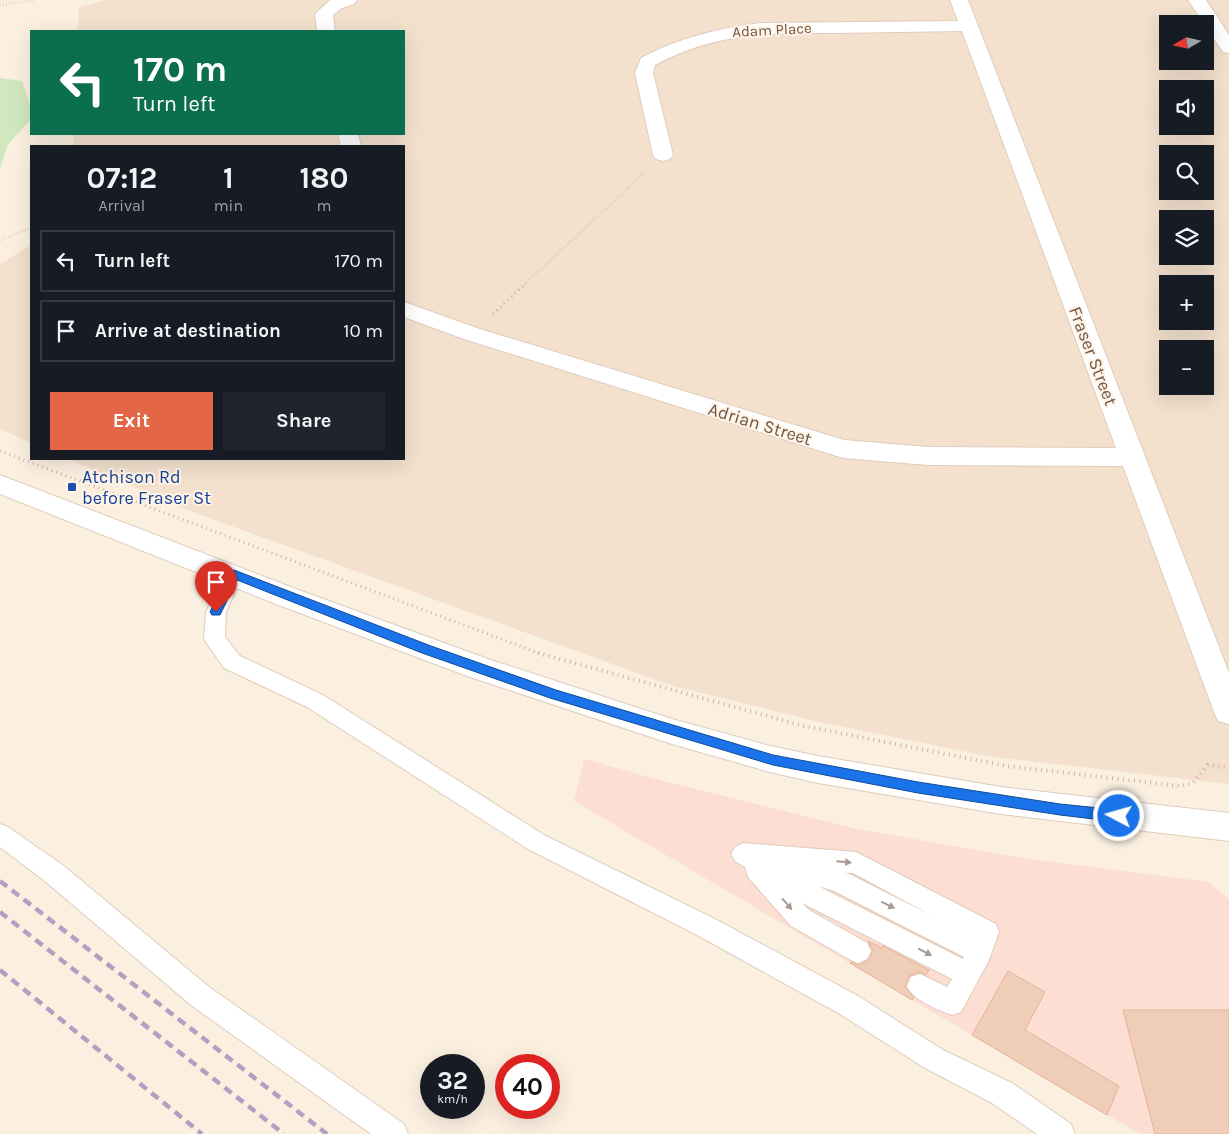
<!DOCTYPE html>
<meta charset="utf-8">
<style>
body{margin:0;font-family:Karla,sans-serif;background:#20242c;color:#f1f3f6;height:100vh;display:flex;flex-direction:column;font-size:19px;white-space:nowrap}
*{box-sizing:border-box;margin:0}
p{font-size:16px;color:#9ea1a6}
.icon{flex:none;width:28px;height:28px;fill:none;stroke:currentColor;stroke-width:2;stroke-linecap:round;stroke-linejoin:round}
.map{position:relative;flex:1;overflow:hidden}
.side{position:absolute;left:30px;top:145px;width:375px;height:315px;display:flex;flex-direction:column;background:#171b24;border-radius:0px;box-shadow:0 5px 20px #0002}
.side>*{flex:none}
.guide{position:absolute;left:30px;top:30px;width:375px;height:105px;border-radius:0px;box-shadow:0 5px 20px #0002;background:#0b6e4f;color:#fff;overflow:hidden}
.needle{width:32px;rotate:261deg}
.controls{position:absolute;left:1159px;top:15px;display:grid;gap:10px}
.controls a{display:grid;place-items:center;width:55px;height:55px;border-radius:0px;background:#171b24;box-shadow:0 5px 20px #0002;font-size:25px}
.speed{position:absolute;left:420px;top:1054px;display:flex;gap:10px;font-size:25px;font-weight:700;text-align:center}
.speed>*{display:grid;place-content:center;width:65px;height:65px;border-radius:50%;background:#171b24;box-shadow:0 5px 20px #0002;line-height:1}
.speed small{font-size:12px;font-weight:400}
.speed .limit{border:8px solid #d22;background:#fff;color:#111}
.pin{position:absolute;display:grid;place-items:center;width:42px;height:42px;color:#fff;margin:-51px -21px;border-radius:50% 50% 50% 0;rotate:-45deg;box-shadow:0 0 5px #0007}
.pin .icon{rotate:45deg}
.me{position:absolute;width:55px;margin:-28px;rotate:276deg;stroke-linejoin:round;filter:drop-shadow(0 0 4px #0008)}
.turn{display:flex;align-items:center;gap:18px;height:105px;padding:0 20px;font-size:22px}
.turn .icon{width:65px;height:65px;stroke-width:2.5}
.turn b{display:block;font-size:35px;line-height:42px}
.eta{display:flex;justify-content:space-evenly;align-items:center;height:85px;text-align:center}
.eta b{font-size:30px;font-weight:700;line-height:35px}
.action{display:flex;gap:10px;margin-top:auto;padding:10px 20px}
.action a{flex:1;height:58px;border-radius:0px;background:#e36647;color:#fff;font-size:20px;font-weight:700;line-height:58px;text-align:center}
.action a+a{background:#20242c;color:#f1f3f6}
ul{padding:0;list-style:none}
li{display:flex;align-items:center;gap:15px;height:62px;margin:0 10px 8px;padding:0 10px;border:2px solid #363941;border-radius:0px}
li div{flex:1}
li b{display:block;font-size:19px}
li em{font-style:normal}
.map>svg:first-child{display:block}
.residential{fill:#f3e1ce;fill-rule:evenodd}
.commercial{fill:#fcded3}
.green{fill:#d1e8bf}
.building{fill:#f0cdb8;stroke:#e2b399}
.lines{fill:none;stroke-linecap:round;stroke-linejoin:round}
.service-casing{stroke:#dfccbc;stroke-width:2}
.minor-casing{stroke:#dfccbc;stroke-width:2}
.tertiary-casing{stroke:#dfccbc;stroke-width:2}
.path-far2{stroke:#d4b09c;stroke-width:2.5;stroke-dasharray:0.5 2.5;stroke-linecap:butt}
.path-far1{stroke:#d4b09c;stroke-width:3;stroke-dasharray:1 4;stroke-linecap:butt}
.path{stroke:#d4b09c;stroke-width:4;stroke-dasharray:1 4.5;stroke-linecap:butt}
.service{fill:#fff;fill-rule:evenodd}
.minor{fill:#fff;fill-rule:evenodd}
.tertiary{fill:#fff;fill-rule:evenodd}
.rail{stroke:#b2a0c3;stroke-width:4.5;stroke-dasharray:9 6;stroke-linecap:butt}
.oneway{fill:#aa9a91}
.route{fill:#1a73e8;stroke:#114b97}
.transit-dot{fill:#1a4fb4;stroke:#fff4e5;stroke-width:2}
.labels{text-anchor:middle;stroke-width:4;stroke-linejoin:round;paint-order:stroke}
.far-street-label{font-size:15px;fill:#715648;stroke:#fff4e5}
.street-label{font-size:18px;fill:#715648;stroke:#fff4e5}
.transit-label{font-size:18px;fill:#164399;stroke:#fff4e5;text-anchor:start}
</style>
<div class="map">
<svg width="1229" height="1134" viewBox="0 0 1229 1134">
<rect width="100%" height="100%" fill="#fbf0e0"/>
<!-- residential -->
<g class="residential">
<path d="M 107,0 L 1229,0 L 1229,784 L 986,756 L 819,722 L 673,686 L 195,513 L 68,459 L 404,459 L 404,146 L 74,146 L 74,134 L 404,134 L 404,31 L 78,31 L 79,7 ZM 1168,24 L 1205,24 L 1205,61 L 1168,61 ZM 1168,89 L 1205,89 L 1205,126 L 1168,126 ZM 1168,154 L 1205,154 L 1205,191 L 1168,191 ZM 1168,219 L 1205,219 L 1205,256 L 1168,256 ZM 1168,284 L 1205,284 L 1205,321 L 1168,321 ZM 1168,349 L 1205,349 L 1205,386 L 1168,386 Z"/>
<path d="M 31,245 L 31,443 L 0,429 L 0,264 Z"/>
</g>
<!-- commercial -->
<path class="commercial" d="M 584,759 L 667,782 L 857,829 L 1016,857 L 1208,882 L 1229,899 L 1229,1134 L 1140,1134 L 574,801 Z"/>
<!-- green -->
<path class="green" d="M 0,78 L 22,81 L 31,107 L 31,119 L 7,146 L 0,169 Z"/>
<!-- building -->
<g class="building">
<path d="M 868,941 L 882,948 L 883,946 L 929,970 L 926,975 L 919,972 L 909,976 L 905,987 L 914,998 L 912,1000 L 850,963 L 851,962 L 859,965 L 869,960 L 873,950 Z"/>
<path d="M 1008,971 L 1045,992 L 1025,1030 L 1119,1086 L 1107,1115 L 972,1035 Z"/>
<path d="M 1123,1010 L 1229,1010 L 1229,1134 L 1155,1134 Z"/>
</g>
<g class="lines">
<defs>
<g id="service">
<path d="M 233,566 L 240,569 L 243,574 L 226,612 L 225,637 L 240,656 L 323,695 L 544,835 L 715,919 L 858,996 L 943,1050 L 1012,1083 L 1071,1124 L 1075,1134 L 1037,1134 L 992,1103 L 925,1068 L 840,1014 L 697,935 L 528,849 L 307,707 L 224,668 L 204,639 L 206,612 L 226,569 Z"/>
<path d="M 0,824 L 8,827 L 64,866 L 209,987 L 404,1124 L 408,1134 L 371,1134 L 191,1005 L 46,882 L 0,847 Z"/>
<path d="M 743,843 L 856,852 L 996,924 L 999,932 L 989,960 L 961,1012 L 952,1015 C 937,1009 914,1001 907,986 L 911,977 L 920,974 L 947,987 L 952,979 L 802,903 L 809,910 L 867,943 L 871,951 L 867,959 L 858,963 L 849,959 L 791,926 L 748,877 L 745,867 L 735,861 L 731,854 L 735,847 ZM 844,873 L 853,873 L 935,917 L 849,874 ZM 818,886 L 834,891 L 964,957 L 963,959 Z"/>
</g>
<g id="minor">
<path d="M 330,0 L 357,0 L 354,4 L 342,8 L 333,15 L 335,31 L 317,31 L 315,14 Z"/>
<path d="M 950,0 L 968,0 L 1229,673 L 1229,724 L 1218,721 L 1214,712 L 1123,466 L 928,465 L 843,458 L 464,339 L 404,317 L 404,302 L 480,329 L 844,440 L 928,447 L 1116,448 L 962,31 C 920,32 878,32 836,33 C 769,33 717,32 655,65 L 653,73 L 673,155 L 670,159 L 663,161 L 656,159 L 653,155 L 635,73 L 641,58 C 678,38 719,28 761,23 L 958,21 Z"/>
<path d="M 1188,0 L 1206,0 L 1229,35 L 1229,53 L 1223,52 Z"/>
<path d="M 338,134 L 358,134 L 361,146 L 341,146 Z"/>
</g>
<path id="tertiary" d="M 0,475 L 296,589 L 488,659 L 672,719 L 770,746 L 818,756 L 1001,787 L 1229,813 L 1229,841 L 1001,814 L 818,783 L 770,772 L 672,744 L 467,676 L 276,604 L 0,494 Z"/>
</defs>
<!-- service casing -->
<use href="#service" class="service-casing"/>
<!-- minor casing -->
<use href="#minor" class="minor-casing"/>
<!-- tertiary casing -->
<use href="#tertiary" class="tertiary-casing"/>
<!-- path-far2 -->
<g class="path-far2">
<path d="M 0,5 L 35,0"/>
<path d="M 0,240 L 31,228"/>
<path d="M 525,284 L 645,172"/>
</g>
<!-- path-far1 -->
<g class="path-far1">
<path d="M 493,314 L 526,283"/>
<path d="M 0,451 L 541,654"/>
</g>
<!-- path -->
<path class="path" d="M 538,653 L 804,726 L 1007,766 L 1179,786 L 1193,783 L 1208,765 L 1229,768"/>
<!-- service -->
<use href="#service" class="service"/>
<!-- minor -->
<use href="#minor" class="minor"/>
<!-- tertiary -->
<use href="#tertiary" class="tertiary"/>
<!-- rail -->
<g class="rail">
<path d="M 0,881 L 327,1134"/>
<path d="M 0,912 L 284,1134"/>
<path d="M 0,970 L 202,1134"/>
</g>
</g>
<!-- one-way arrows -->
<defs><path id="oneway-solid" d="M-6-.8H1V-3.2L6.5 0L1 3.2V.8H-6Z" transform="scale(1.25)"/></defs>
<g class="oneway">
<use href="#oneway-solid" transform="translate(844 862) rotate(5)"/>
<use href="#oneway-solid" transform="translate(787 904) rotate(49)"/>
<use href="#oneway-solid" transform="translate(888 905) rotate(26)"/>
<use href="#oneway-solid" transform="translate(925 952) rotate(27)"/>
</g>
<!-- route -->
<path class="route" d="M 234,570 L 431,646 L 556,690 L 773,755 L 918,782 L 1060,804 L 1119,810 L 1124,812 L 1126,816 L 1124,820 L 1119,822 L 1060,815 L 918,793 L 773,765 L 550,698 L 422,653 L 237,580 L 220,615 L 212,615 L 210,612 L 229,571 Z"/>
<!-- markers -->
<rect class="transit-dot" x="67" y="482" width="10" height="10" rx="2.5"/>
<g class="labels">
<!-- far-street labels -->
<g class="far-street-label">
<text transform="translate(772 30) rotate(-3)" y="5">Adam Place</text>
</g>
<!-- street labels -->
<g class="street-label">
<text transform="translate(1093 356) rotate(69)" y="6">Fraser Street</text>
<text transform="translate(760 424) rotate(17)" y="6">Adrian Street</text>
</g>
<!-- transit labels -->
<g class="transit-label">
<text x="82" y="483">Atchison Rd<tspan x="82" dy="21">before Fraser St</tspan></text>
</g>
</g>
</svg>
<div class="controls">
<a><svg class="needle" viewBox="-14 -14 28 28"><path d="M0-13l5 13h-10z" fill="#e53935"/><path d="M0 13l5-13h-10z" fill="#9ea1a6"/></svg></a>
<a><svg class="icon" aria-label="sound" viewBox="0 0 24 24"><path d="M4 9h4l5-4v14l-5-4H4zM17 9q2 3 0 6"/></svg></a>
<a><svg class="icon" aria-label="search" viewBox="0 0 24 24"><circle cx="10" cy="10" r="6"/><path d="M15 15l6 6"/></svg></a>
<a><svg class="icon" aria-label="layers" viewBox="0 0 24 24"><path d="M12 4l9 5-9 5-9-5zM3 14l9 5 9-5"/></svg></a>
<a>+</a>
<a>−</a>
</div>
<div class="speed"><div>32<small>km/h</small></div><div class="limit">40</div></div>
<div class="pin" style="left:216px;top:612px;background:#d93025"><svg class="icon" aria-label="arrive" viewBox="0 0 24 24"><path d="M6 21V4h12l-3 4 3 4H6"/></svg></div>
<svg class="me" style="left:1119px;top:816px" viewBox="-20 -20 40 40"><circle r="17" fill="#1a73e8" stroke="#fff" stroke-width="3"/><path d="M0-11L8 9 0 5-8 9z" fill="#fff"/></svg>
<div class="guide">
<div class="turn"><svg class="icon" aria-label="left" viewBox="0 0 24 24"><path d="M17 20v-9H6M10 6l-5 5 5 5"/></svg><div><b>170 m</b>Turn left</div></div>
</div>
<section class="side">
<div class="eta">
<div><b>07:12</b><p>Arrival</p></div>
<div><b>1</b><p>min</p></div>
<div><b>180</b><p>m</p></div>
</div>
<ul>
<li><svg class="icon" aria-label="left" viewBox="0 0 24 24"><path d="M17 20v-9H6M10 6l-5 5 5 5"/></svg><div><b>Turn left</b></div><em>170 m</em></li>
<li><svg class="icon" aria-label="arrive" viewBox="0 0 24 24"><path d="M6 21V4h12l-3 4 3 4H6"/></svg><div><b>Arrive at destination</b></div><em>10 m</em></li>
</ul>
<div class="action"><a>Exit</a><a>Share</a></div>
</section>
</div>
